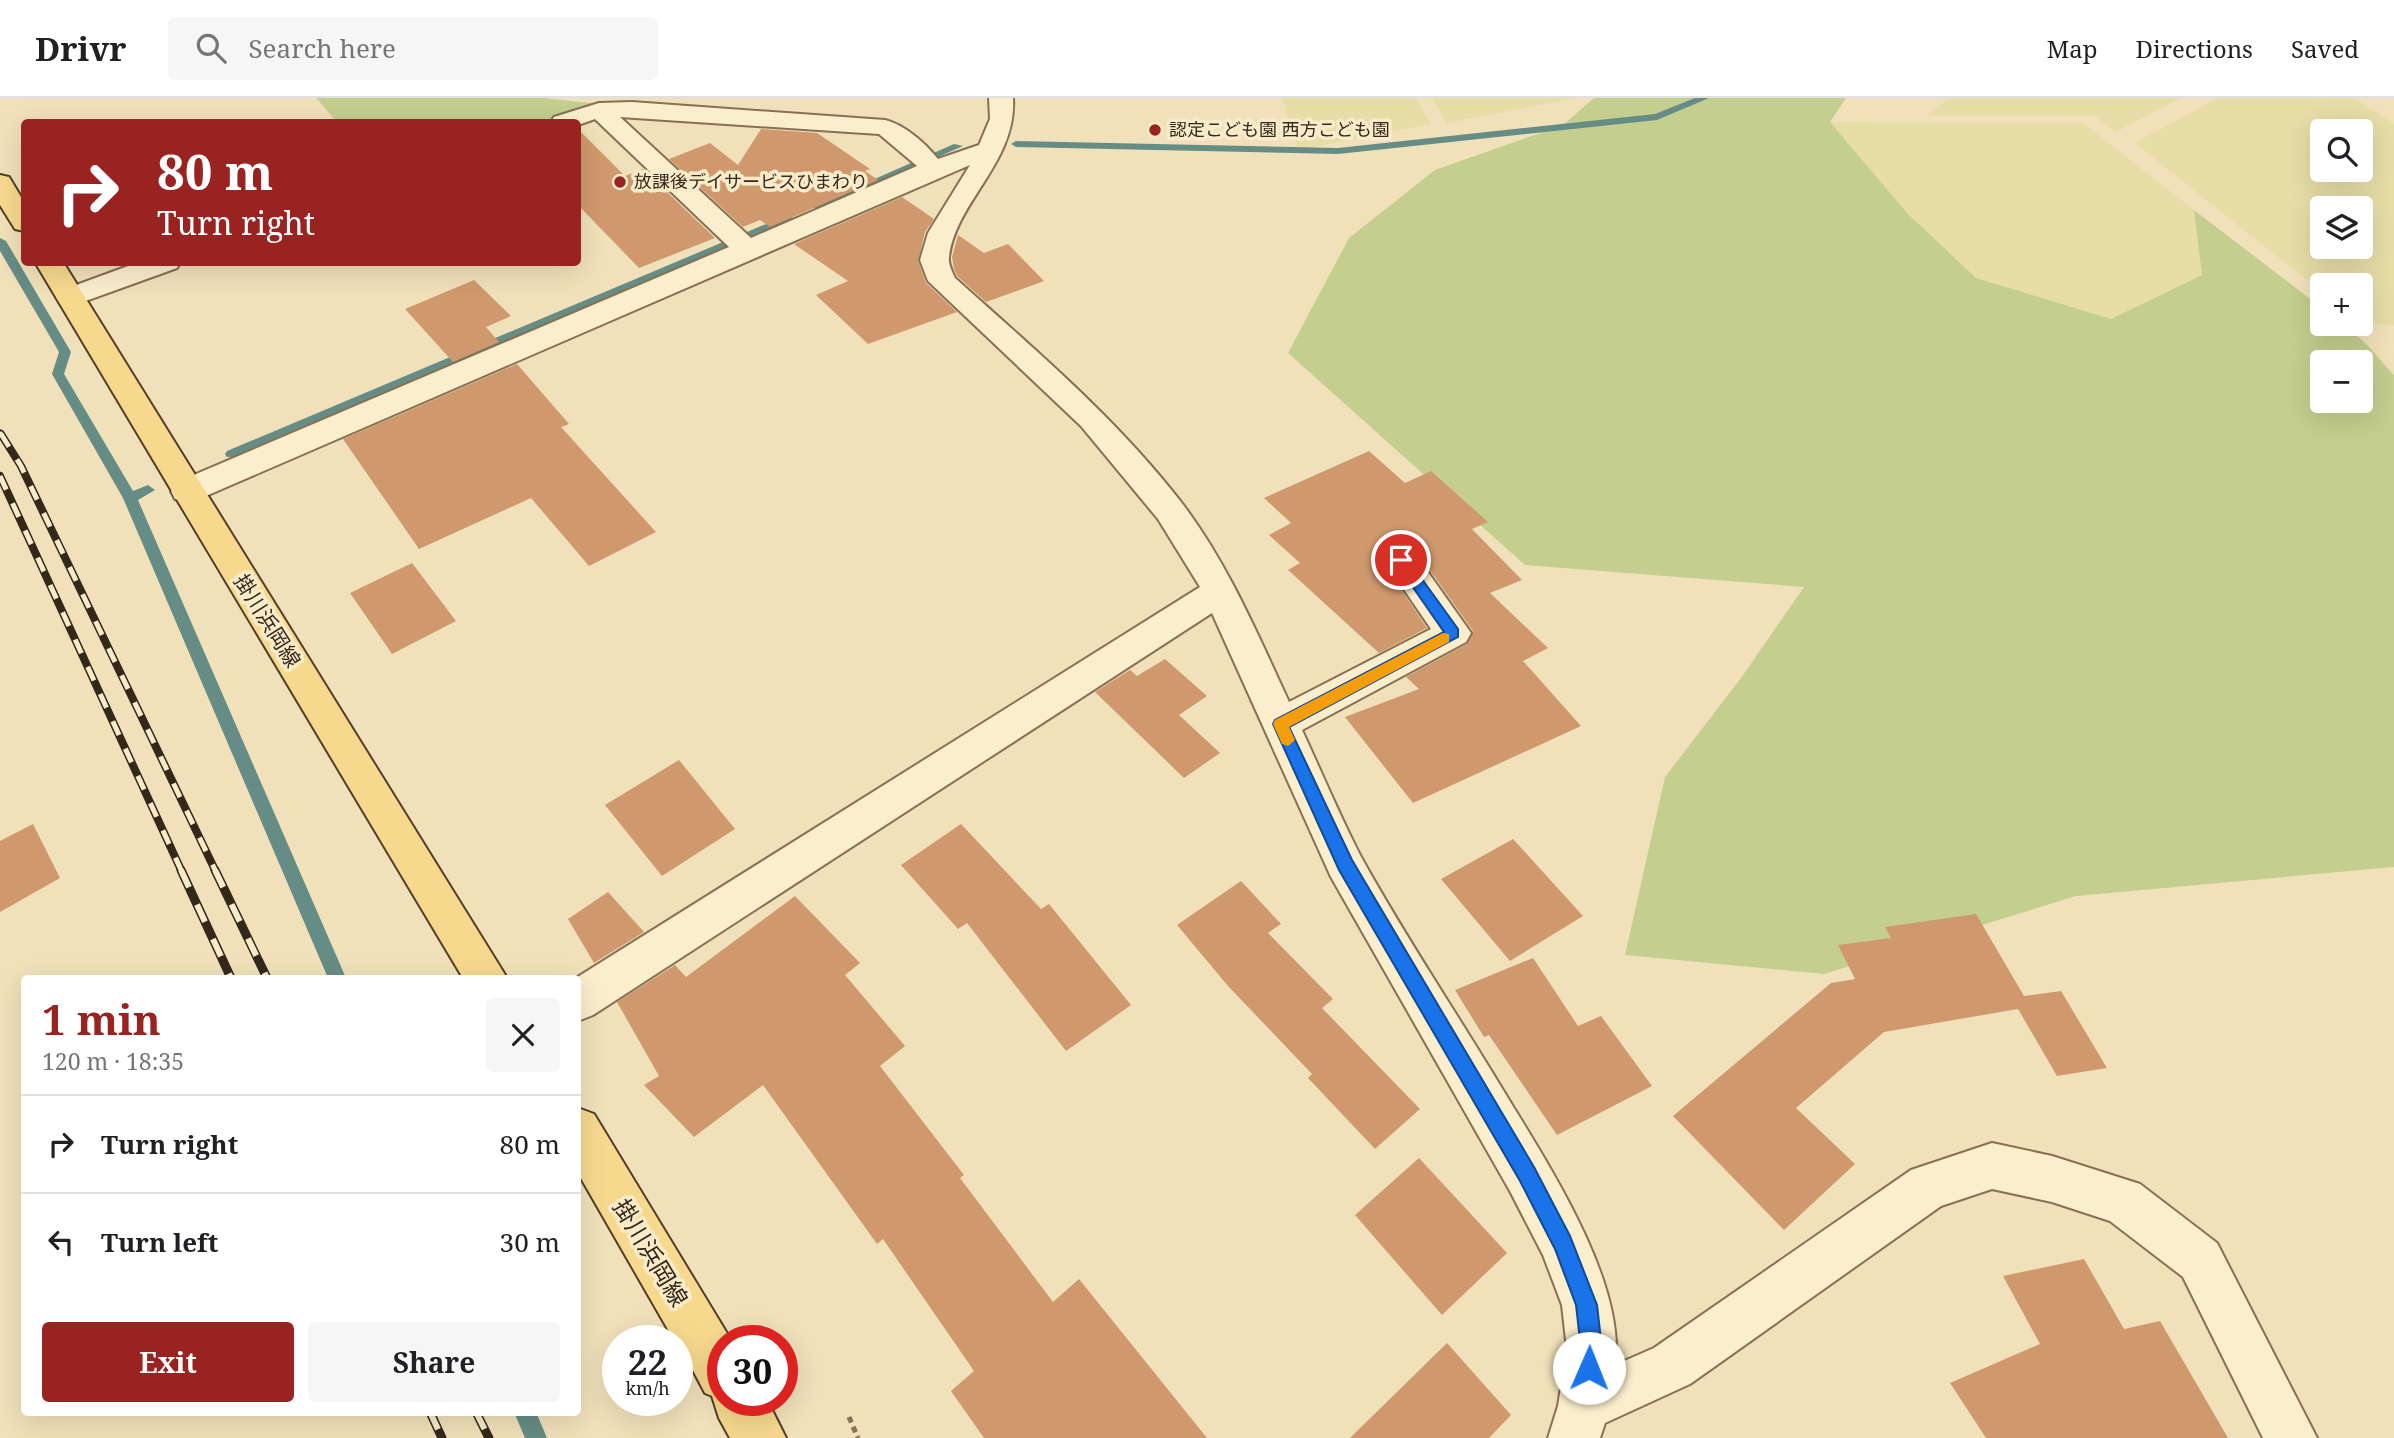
<!DOCTYPE html>
<meta charset="utf-8">
<style>
body{margin:0;font-family:"Noto Serif","Noto Sans JP",serif;background:#f6f6f6;color:#202124;height:100vh;display:flex;flex-direction:column;font-size:26px;white-space:nowrap}
*{box-sizing:border-box;margin:0}
p{font-size:23px;color:#757577}
.icon{flex:none;width:38px;height:38px;fill:none;stroke:currentColor;stroke-width:2;stroke-linecap:round;stroke-linejoin:round}
.map{position:relative;flex:1;overflow:hidden}
.drawer{position:absolute;left:21px;top:877px;width:560px;height:441px;display:flex;flex-direction:column;background:#fff;border-radius:7px;box-shadow:0 7px 28px #0002}
.drawer>*{flex:none}
.hud{position:absolute;left:21px;top:21px;width:560px;height:147px;border-radius:7px;box-shadow:0 7px 28px #0002;background:#992321;color:#fff;overflow:hidden}
.buttons{position:absolute;left:2310px;top:21px;display:grid;gap:14px}
.buttons a{display:grid;place-items:center;width:63px;height:63px;border-radius:7px;background:#fff;box-shadow:0 7px 28px #0002;font-size:35px}
.speed{position:absolute;left:602px;top:1227px;display:flex;gap:14px;font-size:35px;font-weight:700;text-align:center}
.speed>*{display:grid;place-content:center;width:91px;height:91px;border-radius:50%;background:#fff;box-shadow:0 7px 28px #0002;line-height:1}
.speed small{font-size:18px;font-weight:400}
.speed .limit{border:10px solid #d22;background:#fff;color:#111}
.pin{position:absolute;display:grid;place-items:center;width:60px;height:60px;color:#fff;margin:-30px;border:4px solid #fff;border-radius:50%;box-shadow:0 2px 7px #0007}
.me{position:absolute;width:77px;margin:-38px;rotate:1deg;stroke-linejoin:round;filter:drop-shadow(0 0 5px #0008)}
.turn{display:flex;align-items:center;gap:24px;height:147px;padding:0 21px;font-size:32px}
.turn .icon{width:91px;height:91px;stroke-width:2.5}
.turn b{display:block;font-size:49px;line-height:60px}
.round{display:grid;place-items:center;flex:none;width:74px;height:74px;border-radius:7px;background:#f6f6f6}
.overview{display:flex;align-items:center;justify-content:space-between;height:119px;padding:0 21px}
h1{font-size:42px;font-weight:700;line-height:52px;color:#992321}
.cta{display:flex;gap:14px;margin-top:auto;padding:14px 21px}
.cta a{flex:1;height:80px;border-radius:7px;background:#992321;color:#fff;font-size:28px;font-weight:700;line-height:80px;text-align:center}
.cta a+a{background:#f6f6f6;color:#202124}
ul{padding:0;list-style:none}
li{display:flex;align-items:center;gap:21px;height:98px;padding:0 21px;border-top:2px solid #e0e0e0}
li div{flex:1}
li b{display:block;font-size:26px}
li em{font-style:normal}
header{display:flex;align-items:center;gap:42px;box-sizing:border-box;height:98px;padding:0 35px;background:#fff;border-bottom:2px solid #e0e0e0}
header strong{font-size:33px}
nav{display:flex;gap:38px;margin-inline-start:auto;font-size:24px}
.search{width:490px;height:63px;background:#f6f6f6;display:flex;align-items:center;gap:18px;box-sizing:border-box;padding:0 24px;border-radius:7px;color:#757577;font-size:26px}
.map>svg:first-child{display:block}
.farmland{fill:#e6dda7;fill-rule:evenodd}
.green{fill:#c4ce8e;fill-rule:evenodd}
.lines{fill:none;stroke-linecap:round;stroke-linejoin:round}
.stream{fill:#668d85;fill-rule:evenodd}
.building{fill:#d0996d}
.minor-casing{stroke:#877054;stroke-width:4}
.major-casing{stroke:#543e29;stroke-width:4}
.path{stroke:#877054;stroke-width:5;stroke-dasharray:6 4.5;stroke-linecap:butt}
.minor{fill:#fbeecd;fill-rule:evenodd}
.major{fill:#f7d98e;fill-rule:evenodd}
.rail-far2-casing{stroke:#35281a;stroke-width:5}
.rail-far1-casing{stroke:#35281a;stroke-width:8}
.rail-casing{stroke:#35281a;stroke-width:9}
.rail-far2{stroke:#f7ebca;stroke-width:3.5;stroke-dasharray:11;stroke-linecap:butt}
.rail-far1{stroke:#f7ebca;stroke-width:5;stroke-dasharray:15;stroke-linecap:butt}
.rail{stroke:#f7ebca;stroke-width:6;stroke-dasharray:19;stroke-linecap:butt}
.route{fill:#1a73e8;stroke:#114b97;stroke-width:2}
.slow{fill:#f59e0b}
.poi-dot{fill:#992321;stroke:#f7ebca;stroke-width:2.5}
.labels{text-anchor:middle;stroke-width:7;stroke-linejoin:round;paint-order:stroke}
.far-poi-label{font-size:18px;fill:#35281a;stroke:#f7ebca;text-anchor:start}
.street-label{font-size:21px;fill:#35281a;stroke:#f7ebca}
.near-street-label{font-size:24px;fill:#35281a;stroke:#f7ebca}
</style>
<header>
<strong>Drivr</strong>
<div class="search"><svg class="icon" aria-label="search" viewBox="0 0 24 24"><circle cx="10" cy="10" r="6"/><path d="M15 15l6 6"/></svg>Search here</div>
<nav><a>Map</a><a>Directions</a><a>Saved</a></nav>
</header>
<div class="map">
<svg width="2394" height="1340" viewBox="0 0 2394 1340">
<rect width="100%" height="100%" fill="#f0e1ba"/>
<!-- farmland -->
<g class="farmland">
<path d="M 1282,0 L 1416,0 L 1431,26 L 1298,52 Z"/>
<path d="M 1431,0 L 1576,0 L 1447,25 Z"/>
<path d="M 1951,0 L 2181,0 L 2116,34 L 2095,18 L 1926,18 Z"/>
<path d="M 2218,0 L 2354,0 L 2394,26 L 2394,227 L 2361,225 L 2361,187 L 2322,187 L 2322,194 L 2135,45 ZM 2361,33 L 2361,72 L 2322,72 L 2322,33 ZM 2361,110 L 2361,149 L 2322,149 L 2322,110 Z"/>
<path d="M 1830,24 L 2083,25 L 2194,112 L 2202,177 L 2111,221 L 1976,180 L 1908,116 Z"/>
</g>
<!-- green -->
<g class="green">
<path d="M 316,0 L 544,0 L 600,6 L 543,24 L 337,24 Z"/>
<path d="M 1594,0 L 1846,0 L 1830,24 L 1908,116 L 1976,180 L 2111,221 L 2202,177 L 2194,112 L 2322,210 L 2322,226 C 2357,226 2371,253 2394,277 L 2394,769 L 2076,798 L 1824,876 L 1625,857 L 1665,679 L 1741,580 L 1804,489 L 1525,467 L 1288,255 L 1349,140 L 1435,72 L 1563,27 ZM 2322,264 L 2361,264 L 2361,303 L 2322,303 Z"/>
</g>
<g class="lines">
<!-- stream -->
<g class="stream">
<path d="M 1695,0 L 1709,0 L 1657,22 L 1338,56 L 1016,49 L 1011,46 L 1016,43 L 1338,50 L 1655,16 Z"/>
<path d="M 954,46 L 963,48 L 820,111 L 811,109 Z"/>
<path d="M 785,118 L 794,120 L 237,359 L 227,359 L 225,356 L 227,353 Z"/>
<path d="M 0,140 L 6,143 L 71,254 L 64,276 L 133,393 L 148,387 L 155,392 L 138,402 L 346,880 L 328,880 L 123,400 L 52,276 L 59,254 L 0,153 Z"/>
<path d="M 514,1314 L 536,1314 L 547,1340 L 525,1340 Z"/>
</g>
</g>
<!-- building -->
<g class="building">
<path d="M 578,31 L 625,78 L 643,71 L 715,140 L 639,170 L 578,107 Z"/>
<path d="M 761,31 L 817,35 L 870,71 L 865,73 L 878,82 L 770,129 L 760,122 L 743,129 L 669,61 L 710,45 L 738,67 Z"/>
<path d="M 902,99 L 934,121 L 925,134 L 918,163 L 926,185 L 957,214 L 868,246 L 816,197 L 848,183 L 794,146 Z"/>
<path d="M 958,137 L 984,155 L 1008,146 L 1044,183 L 986,204 L 957,178 L 954,171 L 952,159 Z"/>
<path d="M 474,182 L 511,218 L 486,229 L 499,244 L 453,264 L 405,211 Z"/>
<path d="M 517,266 L 569,326 L 561,329 L 656,434 L 589,468 L 531,400 L 419,451 L 343,341 Z"/>
<path d="M 1369,353 L 1405,385 L 1431,373 L 1488,424 L 1472,431 L 1522,482 L 1490,495 L 1548,550 L 1523,563 L 1581,628 L 1413,705 L 1345,619 L 1419,591 L 1406,579 L 1467,546 L 1473,533 L 1415,451 L 1400,447 L 1387,452 L 1382,463 L 1427,530 L 1379,555 L 1288,472 L 1300,465 L 1269,437 L 1291,425 L 1264,400 Z"/>
<path d="M 412,465 L 456,523 L 392,556 L 350,495 Z"/>
<path d="M 1165,561 L 1207,598 L 1179,617 L 1220,655 L 1184,680 L 1095,594 L 1130,572 L 1137,578 Z"/>
<path d="M 679,662 L 735,731 L 662,778 L 605,707 Z"/>
<path d="M 33,726 L 60,780 L 0,814 L 0,743 Z"/>
<path d="M 961,726 L 1041,811 L 1049,806 L 1131,907 L 1066,953 L 967,825 L 958,831 L 901,767 Z"/>
<path d="M 1513,741 L 1583,818 L 1510,863 L 1441,781 Z"/>
<path d="M 1241,783 L 1281,826 L 1268,835 L 1333,901 L 1322,910 L 1420,1011 L 1375,1051 L 1308,980 L 1312,976 L 1228,888 L 1177,827 Z"/>
<path d="M 608,794 L 644,834 L 594,865 L 568,821 Z"/>
<path d="M 795,798 L 860,865 L 845,877 L 905,948 L 880,968 L 964,1077 L 960,1080 L 1053,1204 L 1079,1181 L 1207,1340 L 984,1340 L 951,1293 L 974,1273 L 883,1141 L 877,1146 L 763,987 L 694,1039 L 644,987 L 659,978 L 617,904 L 675,867 L 686,879 Z"/>
<path d="M 1976,816 L 2024,898 L 2061,893 L 2107,970 L 2057,978 L 2018,911 L 1884,934 L 1796,1010 L 1855,1066 L 1784,1132 L 1673,1018 L 1831,885 L 1855,881 L 1838,847 L 1891,840 L 1885,829 Z"/>
<path d="M 1533,860 L 1578,928 L 1601,918 L 1652,988 L 1557,1037 L 1489,937 L 1484,939 L 1455,892 Z"/>
<path d="M 1419,1060 L 1507,1155 L 1442,1217 L 1355,1117 Z"/>
<path d="M 2084,1161 L 2124,1231 L 2160,1223 L 2228,1340 L 1986,1340 L 1950,1285 L 2040,1246 L 2003,1178 Z"/>
<path d="M 1447,1245 L 1511,1317 L 1489,1340 L 1350,1340 Z"/>
</g>
<g class="lines">
<defs>
<g id="minor">
<path d="M 989,0 L 1013,0 C 1017,64 956,103 949,159 C 948,166 952,173 955,180 C 1034,251 1115,319 1181,404 C 1227,464 1257,535 1289,604 L 1431,531 L 1384,462 L 1389,453 L 1401,450 L 1413,453 L 1471,535 L 1466,544 L 1302,632 C 1321,673 1339,716 1360,757 C 1404,837 1456,914 1503,992 C 1546,1063 1626,1183 1615,1267 L 1654,1250 L 1911,1072 L 1992,1045 L 2052,1058 L 2140,1086 L 2217,1145 L 2317,1340 L 2263,1340 L 2183,1179 L 2110,1123 L 2052,1104 L 1992,1091 L 1941,1108 L 1690,1286 L 1605,1325 L 1600,1340 L 1548,1340 L 1558,1308 L 1567,1251 L 1562,1207 L 1543,1157 L 1510,1093 L 1331,779 L 1212,515 L 593,917 L 578,923 L 576,880 L 1200,489 L 1158,421 L 1081,328 L 928,183 L 920,162 L 928,135 L 970,67 L 199,401 L 187,404 L 175,401 L 171,393 L 175,385 L 729,149 L 595,21 L 578,27 L 578,24 L 551,24 L 554,19 L 599,5 L 632,4 L 885,22 C 905,27 925,45 938,61 L 979,47 L 990,21 ZM 620,19 L 879,36 L 917,68 L 751,140 Z"/>
<path d="M 139,164 L 180,164 L 177,170 L 80,205 L 70,208 L 60,205 L 56,199 L 60,193 Z"/>
</g>
<g id="major">
<path d="M 0,77 L 9,79 L 24,104 L 24,133 L 15,131 L 0,107 Z"/>
<path d="M 35,164 L 63,164 L 507,880 L 463,880 Z"/>
<path d="M 578,1010 L 594,1016 L 731,1242 L 723,1242 L 723,1302 L 767,1302 L 786,1340 L 730,1340 L 719,1320 L 712,1298 L 705,1295 L 677,1242 L 674,1242 L 578,1075 Z"/>
</g>
</defs>
<!-- minor casing -->
<use href="#minor" class="minor-casing"/>
<!-- major casing -->
<use href="#major" class="major-casing"/>
<!-- path -->
<path class="path" d="M 849,1319 L 858,1340"/>
<!-- minor -->
<use href="#minor" class="minor"/>
<!-- major -->
<use href="#major" class="major"/>
<defs>
<path id="rail-far2" d="M 0,334 L 2,337"/>
<g id="rail-far1">
<path d="M 1,336 L 21,368 L 216,774"/>
<path d="M 0,378 L 182,774"/>
</g>
<g id="rail">
<path d="M 181,772 L 231,880"/>
<path d="M 215,772 L 267,880"/>
<path d="M 430,1314 L 442,1340"/>
<path d="M 476,1314 L 489,1340"/>
</g>
</defs>
<!-- rail-far2 casing -->
<use href="#rail-far2" class="rail-far2-casing"/>
<!-- rail-far1 casing -->
<use href="#rail-far1" class="rail-far1-casing"/>
<!-- rail casing -->
<use href="#rail" class="rail-casing"/>
<!-- rail-far2 -->
<use href="#rail-far2" class="rail-far2"/>
<!-- rail-far1 -->
<use href="#rail-far1" class="rail-far1"/>
<!-- rail -->
<use href="#rail" class="rail"/>
</g>
<!-- route -->
<path class="route" d="M 1401,457 L 1406,459 L 1458,531 L 1458,539 L 1289,629 L 1352,762 L 1534,1069 L 1570,1138 L 1597,1207 L 1602,1251 L 1597,1278 L 1589,1281 L 1582,1278 L 1579,1270 L 1581,1251 L 1576,1207 L 1555,1151 L 1520,1083 L 1339,772 L 1273,626 L 1275,622 L 1444,534 L 1394,462 Z"/>
<!-- slow -->
<path class="slow" d="M 1443,535 L 1449,536 L 1449,544 L 1289,629 L 1295,642 L 1288,648 L 1282,646 L 1273,626 L 1275,622 Z"/>
<!-- markers -->
<g class="poi-dot">
<circle cx="1155" cy="32" r="7"/>
<circle cx="620" cy="84" r="7"/>
</g>
<g class="labels">
<!-- far-poi labels -->
<g class="far-poi-label">
<text x="1169" y="38">認定こども園 西方こども園</text>
<text x="634" y="90">放課後デイサービスひまわり</text>
</g>
<!-- street labels -->
<g class="street-label">
<text transform="translate(267 523) rotate(58)" y="7">掛川浜岡線</text>
</g>
<!-- near-street labels -->
<g class="near-street-label">
<text transform="translate(650 1155) rotate(59)" y="8">掛川浜岡線</text>
</g>
</g>
</svg>
<div class="buttons">
<a><svg class="icon" aria-label="search" viewBox="0 0 24 24"><circle cx="10" cy="10" r="6"/><path d="M15 15l6 6"/></svg></a>
<a><svg class="icon" aria-label="layers" viewBox="0 0 24 24"><path d="M12 4l9 5-9 5-9-5zM3 14l9 5 9-5"/></svg></a>
<a>+</a>
<a>−</a>
</div>
<div class="speed"><div>22<small>km/h</small></div><div class="limit">30</div></div>
<div class="pin" style="left:1401px;top:462px;background:#d93025"><svg class="icon" aria-label="arrive" viewBox="0 0 24 24"><path d="M6 21V4h12l-3 4 3 4H6"/></svg></div>
<svg class="me" style="left:1589px;top:1270px" viewBox="-20 -20 40 40"><circle r="19" fill="#fff"/><path d="M0-13L10 11 0 6-10 11z" fill="#1a73e8"/></svg>
<div class="hud">
<div class="turn"><svg class="icon" aria-label="right" viewBox="0 0 24 24"><path d="M7 20v-9h11M14 6l5 5-5 5"/></svg><div><b>80 m</b>Turn right</div></div>
</div>
<section class="drawer">
<div class="overview"><div><h1>1 min</h1><p>120 m · 18:35</p></div><a class="round"><svg class="icon" aria-label="close" viewBox="0 0 24 24"><path d="M6 6l12 12M18 6L6 18"/></svg></a></div>
<ul>
<li><svg class="icon" aria-label="right" viewBox="0 0 24 24"><path d="M7 20v-9h11M14 6l5 5-5 5"/></svg><div><b>Turn right</b></div><em>80 m</em></li>
<li><svg class="icon" aria-label="left" viewBox="0 0 24 24"><path d="M17 20v-9H6M10 6l-5 5 5 5"/></svg><div><b>Turn left</b></div><em>30 m</em></li>
</ul>
<div class="cta"><a>Exit</a><a>Share</a></div>
</section>
</div>
